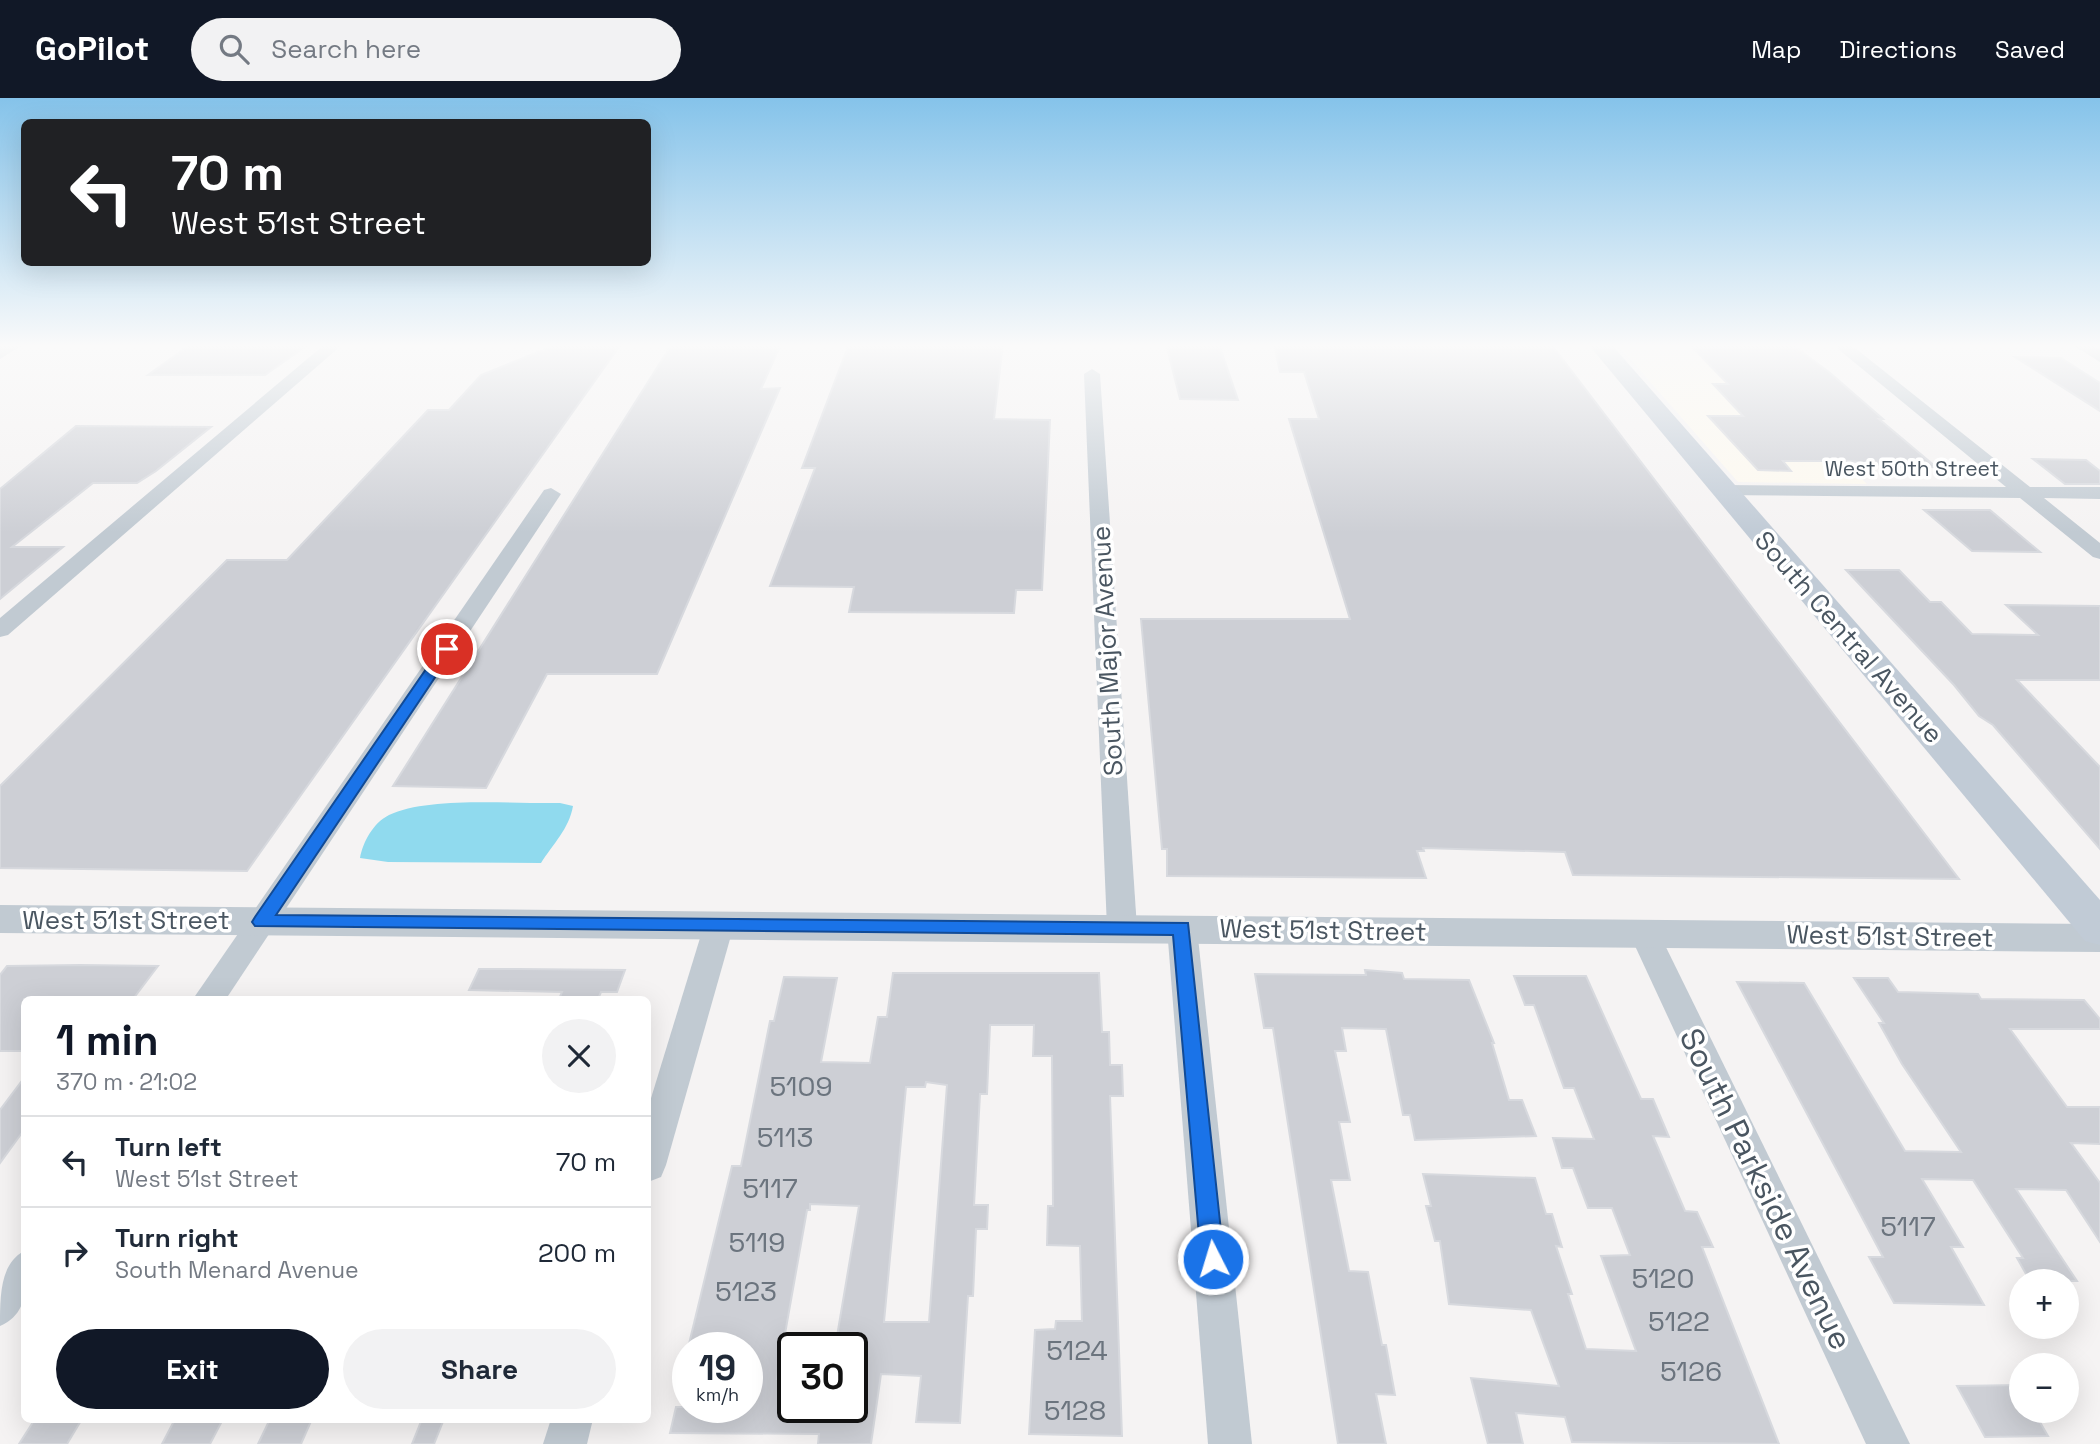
<!DOCTYPE html>
<meta charset="utf-8">
<style>
body{margin:0;font-family:"Space Grotesk",sans-serif;background:#f2f2f3;color:#1f2937;height:100vh;display:flex;flex-direction:column;font-size:26px;white-space:nowrap}
*{box-sizing:border-box;margin:0}
p{font-size:23px;color:#747a83}
.icon{flex:none;width:38px;height:38px;fill:none;stroke:currentColor;stroke-width:2;stroke-linecap:round;stroke-linejoin:round}
.map{position:relative;flex:1;overflow:hidden}
.panel{position:absolute;left:21px;top:898px;width:630px;height:427px;display:flex;flex-direction:column;background:#fff;border-radius:10px;box-shadow:0 7px 28px #0002}
.panel>*{flex:none}
.guide{position:absolute;left:21px;top:21px;width:630px;height:147px;border-radius:10px;box-shadow:0 7px 28px #0002;background:#202124;color:#fff;overflow:hidden}
.buttons{position:absolute;left:2009px;top:1171px;display:grid;gap:14px}
.buttons a{display:grid;place-items:center;width:70px;height:70px;border-radius:50%;background:#fff;box-shadow:0 7px 28px #0002;font-size:35px}
.speed{position:absolute;left:672px;top:1234px;display:flex;gap:14px;font-size:35px;font-weight:700;text-align:center}
.speed>*{display:grid;place-content:center;width:91px;height:91px;border-radius:50%;background:#fff;box-shadow:0 7px 28px #0002;line-height:1}
.speed small{font-size:18px;font-weight:400}
.speed .limit{border:4px solid #111;border-radius:10px;background:#fff;color:#111}
.pin{position:absolute;display:grid;place-items:center;width:60px;height:60px;color:#fff;margin:-30px;border:4px solid #fff;border-radius:50%;box-shadow:0 2px 7px #0007}
.me{position:absolute;width:77px;margin:-38px;rotate:355deg;stroke-linejoin:round;filter:drop-shadow(0 0 5px #0008)}
.turn{display:flex;align-items:center;gap:24px;height:147px;padding:0 35px;font-size:32px}
.turn .icon{width:91px;height:91px;stroke-width:2.5}
.turn b{display:block;font-size:49px;line-height:60px}
.round{display:grid;place-items:center;flex:none;width:74px;height:74px;border-radius:37px;background:#f2f2f3}
.head{display:flex;align-items:center;justify-content:space-between;height:119px;padding:0 35px}
h1{font-size:42px;font-weight:600;line-height:52px;color:#111827}
.primary-button{display:flex;gap:14px;margin-top:auto;padding:14px 35px}
.primary-button a{flex:1;height:80px;border-radius:42px;background:#111827;color:#fff;font-size:28px;font-weight:600;line-height:80px;text-align:center}
.primary-button a+a{background:#f2f2f3;color:#1f2937}
ul{padding:0;list-style:none}
li{display:flex;align-items:center;gap:21px;height:91px;padding:0 35px;border-top:2px solid #e0e1e3}
li div{flex:1}
li b{display:block;font-size:26px}
li em{font-style:normal}
header{display:flex;align-items:center;gap:42px;box-sizing:border-box;height:98px;padding:0 35px;background:#111827;color:#fff}
header strong{font-size:33px}
nav{display:flex;gap:38px;margin-inline-start:auto;font-size:24px}
.search{width:490px;height:63px;background:#f2f2f3;display:flex;align-items:center;gap:18px;box-sizing:border-box;padding:0 24px;border-radius:38px;color:#747a83;font-size:26px}
.map>svg:first-child{display:block}
.commercial{fill:#fdf9ef}
.water{fill:#90daee}
.building{fill:#cdcfd5;stroke:#d7d9de;stroke-width:2;fill-rule:evenodd}
.lines{fill:none;stroke-linecap:round;stroke-linejoin:round}
.minor{fill:#c1cad2;fill-rule:evenodd}
.tertiary{fill:#c1cad2;fill-rule:evenodd}
.secondary{fill:#c1cbd6;fill-rule:evenodd}
.route{fill:#1a73e8;stroke:#114b97;stroke-width:2}
.labels{text-anchor:middle;stroke-width:7;stroke-linejoin:round;paint-order:stroke}
.far-street-label{font-size:21px;fill:#4a5661;stroke:#fff}
.street-label{font-size:26px;fill:#4a5661;stroke:#fff}
.near-number-label{font-size:28px;fill:#6b747e}
.near-street-label{font-size:32px;fill:#4a5661;stroke:#fff}
</style>
<header>
<strong>GoPilot</strong>
<div class="search"><svg class="icon" aria-label="search" viewBox="0 0 24 24"><circle cx="10" cy="10" r="6"/><path d="M15 15l6 6"/></svg>Search here</div>
<nav><a>Map</a><a>Directions</a><a>Saved</a></nav>
</header>
<div class="map">
<svg width="2100" height="1346" viewBox="0 0 2100 1346">
<rect width="100%" height="100%" fill="#f5f3f3"/>
<!-- commercial -->
<path class="commercial" d="M 1617,246 L 1721,246 L 1867,386 L 1738,384 Z"/>
<!-- water -->
<path class="water" d="M 560,705 L 573,708 C 569,731 553,746 541,765 L 388,764 L 360,760 C 363,744 373,725 389,717 C 428,698 514,706 560,705 Z"/>
<!-- building -->
<g class="building">
<path d="M 191,246 L 309,246 L 265,277 L 148,277 Z"/>
<path d="M 558,246 L 621,246 L 247,773 L 0,770 L 0,688 L 227,462 L 287,462 L 428,312 L 449,312 L 481,277 Z"/>
<path d="M 672,246 L 781,246 L 761,291 L 780,290 L 657,576 L 547,576 L 486,690 L 393,688 Z"/>
<path d="M 849,246 L 1003,246 L 994,321 L 1050,322 L 1042,492 L 1016,492 L 1014,515 L 849,514 L 854,489 L 770,488 L 815,370 L 802,370 Z"/>
<path d="M 1166,246 L 1219,246 L 1238,302 L 1180,301 Z"/>
<path d="M 1274,246 L 1551,246 L 1959,781 L 1573,777 L 1565,754 L 1423,750 L 1424,753 L 1417,753 L 1426,780 L 1167,778 L 1167,751 L 1162,751 L 1141,521 L 1350,521 L 1289,321 L 1319,321 L 1304,274 L 1280,274 Z"/>
<path d="M 1728,246 L 1791,246 L 1829,274 L 1883,321 L 1879,321 L 1936,369 L 1897,369 L 1850,363 L 1783,363 L 1791,373 L 1758,372 L 1708,318 L 1743,318 L 1713,286 L 1728,286 L 1691,248 L 1730,249 Z"/>
<path d="M 2015,259 L 2061,260 L 2072,267 L 2100,285 L 2100,313 Z"/>
<path d="M 76,328 L 211,329 L 156,373 L 137,385 L 93,385 L 12,449 L 63,449 L 0,501 L 0,391 Z"/>
<path d="M 2033,361 L 2086,362 L 2100,373 L 2100,386 L 2065,386 Z"/>
<path d="M 1924,412 L 1990,412 L 2040,454 L 1972,453 Z"/>
<path d="M 1846,472 L 1899,472 L 1930,504 L 1941,504 L 1972,536 L 2038,537 L 2006,507 L 2100,508 L 2100,582 L 2017,582 L 2100,669 L 2100,751 L 1993,627 L 1979,618 L 1954,587 Z"/>
<path d="M 80,867 L 158,868 L 133,901 L 24,901 L 24,953 L 0,953 L 0,877 L 7,868 Z"/>
<path d="M 479,871 L 519,871 L 625,872 L 617,894 L 601,894 L 598,901 L 559,901 L 562,894 L 469,892 Z"/>
<path d="M 1365,872 L 1402,875 L 1404,881 L 1469,882 L 1494,945 L 1492,945 L 1509,1002 L 1522,1002 L 1536,1038 L 1415,1042 L 1410,1017 L 1403,1017 L 1386,931 L 1342,930 L 1346,953 L 1335,953 L 1350,1024 L 1339,1024 L 1350,1082 L 1331,1082 L 1349,1173 L 1368,1174 L 1382,1247 L 1386,1247 L 1395,1297 L 1376,1296 L 1386,1346 L 1338,1346 L 1273,930 L 1264,930 L 1255,876 L 1366,877 Z"/>
<path d="M 893,875 L 1099,875 L 1102,934 L 1109,934 L 1110,967 L 1122,967 L 1123,998 L 1110,998 L 1122,1338 L 1029,1336 L 1035,1232 L 1055,1231 L 1056,1223 L 1082,1223 L 1080,1148 L 1047,1147 L 1048,1108 L 1053,1108 L 1052,958 L 1033,958 L 1034,927 L 990,927 L 987,996 L 980,996 L 974,1107 L 988,1107 L 987,1131 L 976,1131 L 973,1198 L 968,1198 L 960,1325 L 916,1324 L 921,1278 L 881,1276 L 871,1346 L 818,1346 L 819,1336 L 670,1335 L 676,1309 L 747,1309 L 747,1250 L 688,1250 L 732,1068 L 741,1068 L 770,923 L 774,923 L 784,879 L 837,880 L 821,964 L 870,965 L 878,919 L 887,919 ZM 926,984 L 947,987 L 929,1224 L 884,1224 L 906,989 L 925,989 ZM 810,1106 L 859,1108 L 835,1250 L 852,1250 L 852,1309 L 793,1309 L 793,1281 L 777,1281 L 807,1112 L 810,1112 Z"/>
<path d="M 1514,878 L 1586,878 L 1641,1001 L 1653,1001 L 1669,1039 L 1653,1038 L 1685,1113 L 1697,1114 L 1713,1149 L 1702,1149 L 1779,1346 L 1572,1344 L 1565,1319 L 1516,1315 L 1523,1346 L 1488,1346 L 1471,1280 L 1559,1288 L 1531,1212 L 1449,1206 L 1440,1143 L 1435,1143 L 1426,1108 L 1431,1108 L 1423,1076 L 1535,1080 L 1546,1116 L 1552,1116 L 1562,1149 L 1556,1148 L 1572,1196 L 1568,1196 L 1586,1251 L 1636,1253 L 1601,1158 L 1630,1157 L 1612,1110 L 1588,1110 L 1573,1070 L 1562,1070 L 1553,1040 L 1594,1041 L 1574,990 L 1564,990 L 1534,907 L 1525,907 Z"/>
<path d="M 1854,880 L 1888,880 L 1898,894 L 1978,896 L 1981,901 L 2084,902 L 2100,921 L 2100,931 L 2010,931 L 2067,1009 L 2100,1009 L 2100,1046 L 2071,1045 L 2100,1085 L 2100,1144 L 2066,1092 L 2016,1091 L 2077,1183 L 2030,1183 L 2017,1160 L 2023,1160 L 1973,1082 L 1922,1081 L 1963,1149 L 1951,1149 L 1984,1207 L 1894,1205 L 1869,1159 L 1883,1159 L 1737,884 L 1804,885 L 1905,1053 L 1961,1054 L 1902,966 L 1879,925 L 1884,925 Z"/>
<path d="M 24,980 L 24,1032 L 0,1065 L 0,1012 Z"/>
<path d="M 2021,1287 L 2021,1312 L 2033,1312 L 2048,1338 L 1985,1339 L 1957,1288 Z"/>
<path d="M 35,1321 L 82,1321 L 67,1346 L 19,1346 Z"/>
<path d="M 270,1321 L 312,1321 L 301,1346 L 258,1346 Z"/>
<path d="M 422,1321 L 444,1321 L 434,1346 L 412,1346 Z"/>
<path d="M 174,1323 L 222,1323 L 210,1346 L 162,1346 Z"/>
</g>
<g class="lines">
<!-- minor -->
<g class="minor">
<path d="M 5,246 L 24,246 L 0,261 L 0,249 Z"/>
<path d="M 325,246 L 343,246 L 8,537 L 0,539 L 0,520 Z"/>
<path d="M 1832,246 L 1850,246 L 2030,389 L 2100,389 L 2100,401 L 2044,400 L 2100,445 L 2100,461 L 2093,459 L 2020,400 L 1717,397 L 1714,393 L 1724,387 L 2006,389 Z"/>
<path d="M 2071,246 L 2090,246 L 2100,252 L 2100,264 Z"/>
<path d="M 1092,271 L 1100,276 L 1137,830 L 1133,838 L 1122,842 L 1111,838 L 1107,830 L 1084,276 Z"/>
<path d="M 551,390 L 561,396 L 226,901 L 193,901 L 544,392 Z"/>
<path d="M 719,815 L 730,819 L 734,827 L 666,1067 L 661,1079 L 648,1084 L 648,1010 L 704,827 L 708,819 Z"/>
<path d="M 1182,818 L 1193,822 L 1197,830 L 1252,1346 L 1208,1346 L 1167,830 L 1171,822 Z"/>
<path d="M 1644,823 L 1655,827 L 1659,835 L 1910,1346 L 1866,1346 L 1629,835 L 1633,827 Z"/>
<path d="M 24,1153 C 27,1182 31,1215 0,1228 C 0,1198 0,1166 24,1153 Z"/>
<path d="M 551,1321 L 593,1321 L 587,1346 L 543,1346 Z"/>
</g>
<!-- tertiary -->
<path class="tertiary" d="M 0,807 L 2100,826 L 2100,854 L 0,835 Z"/>
<!-- secondary -->
<path class="secondary" d="M 1588,246 L 1611,246 L 2100,802 L 2100,847 L 2085,843 Z"/>
</g>
<!-- sky -->
<linearGradient id="sky" x2="0" y2="1"><stop stop-color="#85c3ea"/><stop offset="0.57" stop-color="#fafafa"/><stop offset="1" stop-color="#fafafa" stop-opacity="0"/></linearGradient>
<rect width="2100" height="435" fill="url(#sky)"/>
<!-- route -->
<path class="route" d="M 447,547 L 454,551 L 276,817 L 1188,825 L 1224,1161 L 1221,1169 L 1213,1172 L 1204,1169 L 1201,1161 L 1173,837 L 255,828 L 252,824 L 255,819 L 442,548 Z"/>
<g class="labels">
<!-- far-street labels -->
<g class="far-street-label">
<text x="1912" y="378">West 50th Street</text>
</g>
<!-- street labels -->
<g class="street-label">
<text transform="translate(1849 539) rotate(49)" y="9">South Central Avenue</text>
<text transform="translate(1107 553) rotate(-93)" y="9">South Major Avenue</text>
<text x="126" y="831">West 51st Street</text>
<text transform="translate(1323 832) rotate(1)" y="9">West 51st Street</text>
<text transform="translate(1890 838) rotate(1)" y="9">West 51st Street</text>
</g>
<!-- near-number labels -->
<g class="near-number-label">
<text x="801" y="998">5109</text>
<text x="785" y="1049">5113</text>
<text x="770" y="1100">5117</text>
<text x="1908" y="1138">5117</text>
<text x="757" y="1154">5119</text>
<text x="1663" y="1190">5120</text>
<text x="746" y="1203">5123</text>
<text x="1679" y="1233">5122</text>
<text x="1077" y="1262">5124</text>
<text x="1691" y="1283">5126</text>
<text x="1075" y="1322">5128</text>
</g>
<!-- near-street labels -->
<g class="near-street-label">
<text transform="translate(1766 1091) rotate(64)" y="11">South Parkside Avenue</text>
</g>
</g>
</svg>
<div class="buttons">
<a>+</a>
<a>−</a>
</div>
<div class="speed"><div>19<small>km/h</small></div><div class="limit">30</div></div>
<div class="pin" style="left:447px;top:551px;background:#d93025"><svg class="icon" aria-label="arrive" viewBox="0 0 24 24"><path d="M6 21V4h12l-3 4 3 4H6"/></svg></div>
<svg class="me" style="left:1213px;top:1161px" viewBox="-20 -20 40 40"><circle r="17" fill="#1a73e8" stroke="#fff" stroke-width="3"/><path d="M0-11L8 9 0 5-8 9z" fill="#fff"/></svg>
<div class="guide">
<div class="turn"><svg class="icon" aria-label="left" viewBox="0 0 24 24"><path d="M17 20v-9H6M10 6l-5 5 5 5"/></svg><div><b>70 m</b>West 51st Street</div></div>
</div>
<section class="panel">
<div class="head"><div><h1>1 min</h1><p>370 m · 21:02</p></div><a class="round"><svg class="icon" aria-label="close" viewBox="0 0 24 24"><path d="M6 6l12 12M18 6L6 18"/></svg></a></div>
<ul>
<li><svg class="icon" aria-label="left" viewBox="0 0 24 24"><path d="M17 20v-9H6M10 6l-5 5 5 5"/></svg><div><b>Turn left</b><p>West 51st Street</p></div><em>70 m</em></li>
<li><svg class="icon" aria-label="right" viewBox="0 0 24 24"><path d="M7 20v-9h11M14 6l5 5-5 5"/></svg><div><b>Turn right</b><p>South Menard Avenue</p></div><em>200 m</em></li>
</ul>
<div class="primary-button"><a>Exit</a><a>Share</a></div>
</section>
</div>
